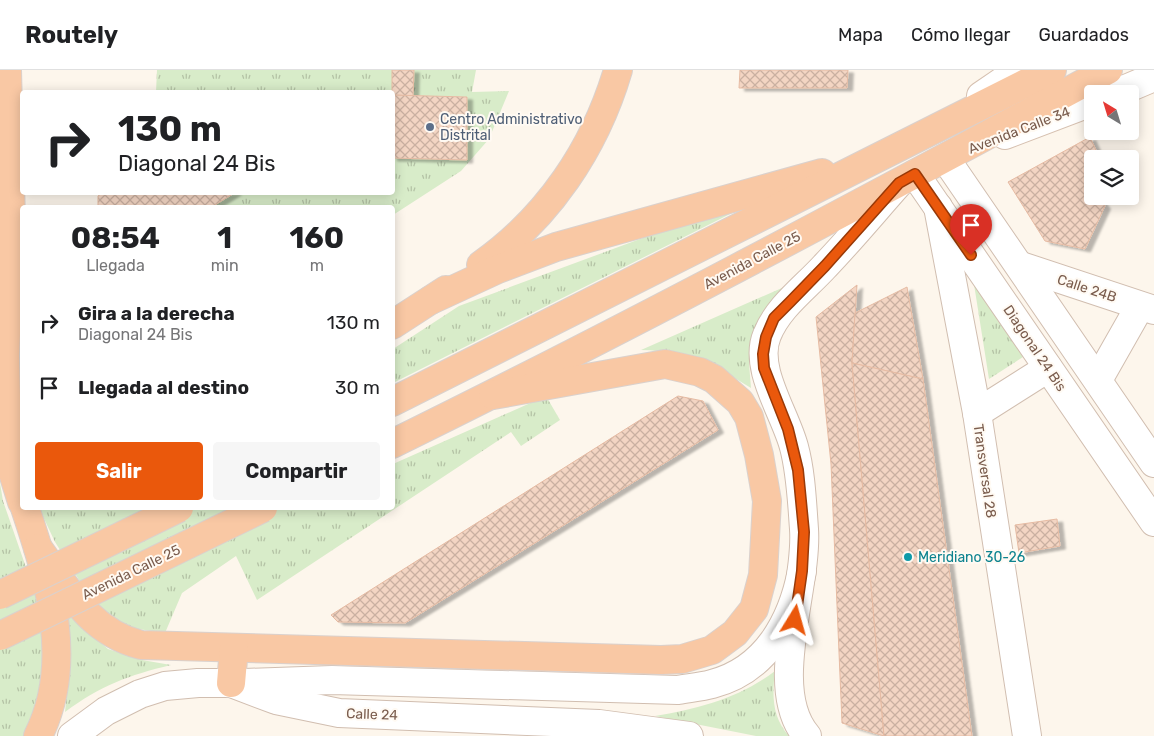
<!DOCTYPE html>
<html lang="es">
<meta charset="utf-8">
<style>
body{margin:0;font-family:Rubik,sans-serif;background:#f6f6f6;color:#202124;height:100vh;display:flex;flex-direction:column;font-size:19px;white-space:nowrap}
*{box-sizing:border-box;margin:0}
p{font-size:16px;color:#757577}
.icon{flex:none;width:28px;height:28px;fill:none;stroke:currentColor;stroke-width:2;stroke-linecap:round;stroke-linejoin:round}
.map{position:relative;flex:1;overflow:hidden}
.drawer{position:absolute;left:20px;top:135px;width:375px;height:305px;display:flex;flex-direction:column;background:#fff;border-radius:5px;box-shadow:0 2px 12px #0003}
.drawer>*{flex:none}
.banner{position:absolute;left:20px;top:20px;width:375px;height:105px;border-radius:5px;box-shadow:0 2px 12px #0003;background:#fff;color:#202124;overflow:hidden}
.needle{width:32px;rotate:322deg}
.buttons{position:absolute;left:1084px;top:15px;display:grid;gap:10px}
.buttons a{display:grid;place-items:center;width:55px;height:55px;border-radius:5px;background:#fff;box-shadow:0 2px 12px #0003;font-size:25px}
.pin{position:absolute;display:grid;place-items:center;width:42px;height:42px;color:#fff;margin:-51px -21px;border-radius:50% 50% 50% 0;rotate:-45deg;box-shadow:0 0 5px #0007}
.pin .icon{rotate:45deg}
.me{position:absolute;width:55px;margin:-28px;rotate:8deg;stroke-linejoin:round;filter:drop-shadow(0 0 4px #0008)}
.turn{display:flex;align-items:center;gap:18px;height:105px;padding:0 15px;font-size:22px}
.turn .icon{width:65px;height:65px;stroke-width:2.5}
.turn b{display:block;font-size:35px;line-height:42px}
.eta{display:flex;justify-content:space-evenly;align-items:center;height:85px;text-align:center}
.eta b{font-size:30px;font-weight:700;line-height:35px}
.primary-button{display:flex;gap:10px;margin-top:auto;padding:10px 15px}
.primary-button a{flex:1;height:58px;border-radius:5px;background:#ea580c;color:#fff;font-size:20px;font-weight:700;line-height:58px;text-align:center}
.primary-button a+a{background:#f6f6f6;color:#202124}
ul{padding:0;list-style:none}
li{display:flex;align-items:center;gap:15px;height:65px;padding:0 15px}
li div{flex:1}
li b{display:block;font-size:19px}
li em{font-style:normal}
header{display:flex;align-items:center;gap:30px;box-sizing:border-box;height:70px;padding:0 25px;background:#fff;border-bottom:1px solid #e0e0e0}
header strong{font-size:24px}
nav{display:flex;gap:28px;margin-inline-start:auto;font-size:18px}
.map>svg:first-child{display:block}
.grass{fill:url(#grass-tufts)}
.building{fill:url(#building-cross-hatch);stroke:#e6bba3;filter:url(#shadow)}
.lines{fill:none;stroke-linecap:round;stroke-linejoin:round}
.tertiary-casing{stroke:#d1beb0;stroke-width:30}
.secondary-casing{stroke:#d6c0b0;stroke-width:30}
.trunk-casing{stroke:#dad1cd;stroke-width:30}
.tertiary{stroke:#fff;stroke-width:28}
.secondary{stroke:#fff;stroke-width:28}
.trunk{stroke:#f9c8a4;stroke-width:28}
.trunk-bridge-casing{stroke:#dad1cd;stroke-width:30;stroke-linecap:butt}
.trunk-bridge{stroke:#f9c8a4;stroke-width:28}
.route-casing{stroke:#983908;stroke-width:12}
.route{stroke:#ea580c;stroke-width:9}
.service-dot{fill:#5c6f8a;stroke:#fffaf3;stroke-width:2}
.culture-dot{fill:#0f9aa8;stroke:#fffaf3;stroke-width:2}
.labels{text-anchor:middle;stroke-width:4;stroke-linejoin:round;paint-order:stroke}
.service-label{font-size:14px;fill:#4e5e75;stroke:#fffaf3;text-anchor:start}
.street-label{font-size:14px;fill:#7a5c4d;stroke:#fffaf3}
.culture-label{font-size:14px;fill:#0d838f;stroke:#fffaf3;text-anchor:start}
</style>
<header>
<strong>Routely</strong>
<nav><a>Mapa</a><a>Cómo llegar</a><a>Guardados</a></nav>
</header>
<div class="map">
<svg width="1154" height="666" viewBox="0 0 1154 666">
<defs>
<pattern id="grass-tufts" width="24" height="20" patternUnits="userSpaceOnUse" patternTransform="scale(1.25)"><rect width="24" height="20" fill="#d8ecc9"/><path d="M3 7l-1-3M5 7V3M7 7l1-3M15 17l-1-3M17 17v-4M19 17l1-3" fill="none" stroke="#b4c2a5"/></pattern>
<pattern id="building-cross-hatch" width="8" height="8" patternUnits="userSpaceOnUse" patternTransform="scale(1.25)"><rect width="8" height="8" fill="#f3d5c3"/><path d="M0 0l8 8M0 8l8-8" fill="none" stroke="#cab0a1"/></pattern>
<filter id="shadow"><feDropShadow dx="5.5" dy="3" stdDeviation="1" flood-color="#0004"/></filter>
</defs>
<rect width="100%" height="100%" fill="#fdf6ec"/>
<!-- grass -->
<g class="grass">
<path d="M 157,0 L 476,0 L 472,22 L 509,21 L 489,69 L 461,101 L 393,145 L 392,138 L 210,137 L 236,123 L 392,122 L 393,88 L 467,90 L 467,27 L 393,25 L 392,22 L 156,22 Z"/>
<path d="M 762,128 L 393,313 L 393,279 L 459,236 L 713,142 Z"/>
<path d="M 973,208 L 1023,287 L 989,309 Z"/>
<path d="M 800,210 L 755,265 L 749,293 L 751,318 C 711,293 689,281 641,280 Z"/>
<path d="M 546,326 L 560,350 L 521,376 L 511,362 L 257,530 L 236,486 L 182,523 L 165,563 L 118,556 L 98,540 L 55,472 L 39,438 L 392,438 L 393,394 Z"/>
<path d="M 0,413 L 3,431 L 39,535 L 48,577 L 36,640 L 26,666 L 0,666 Z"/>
<path d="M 66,543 L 108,579 L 142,590 L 171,595 C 129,605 100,616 65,642 C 69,608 70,577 66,543 Z"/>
<path d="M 775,601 C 772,626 772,647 789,666 L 756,666 L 655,646 C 698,639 740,628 775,601 Z"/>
</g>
<!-- building -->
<g class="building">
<path d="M 392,0 L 414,0 L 413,26 L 392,25 Z"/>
<path d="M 740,0 L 848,0 L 847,18 L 739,18 Z"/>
<path d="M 392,25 L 467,27 L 467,90 L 392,88 Z"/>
<path d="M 1090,67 L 1100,89 L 1092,89 L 1092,126 L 1097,126 L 1105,136 L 1085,179 L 1045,171 L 1008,112 Z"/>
<path d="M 104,122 L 236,122 L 210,138 L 98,138 L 98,126 Z"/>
<path d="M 857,215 L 852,293 L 884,666 L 842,653 L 831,394 L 816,247 Z"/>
<path d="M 907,217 L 923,309 L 852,293 L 855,243 Z"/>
<path d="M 852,293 L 923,309 L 972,666 L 884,666 Z"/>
<path d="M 678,326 L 703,331 L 718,360 L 405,553 L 338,552 L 331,545 Z"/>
<path d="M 1057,449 L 1060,476 L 1019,483 L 1015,455 Z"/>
</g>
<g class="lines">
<defs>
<g id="tertiary">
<path d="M 945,88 L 1154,393"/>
<path d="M 915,104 L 1154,452"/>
<path d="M 938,137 L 977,343 L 1027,666"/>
<path d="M 1021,196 L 1154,240"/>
<path d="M 1098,310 L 1140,236"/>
<path d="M 977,343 L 1048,298"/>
<path d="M 245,613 L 332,610 L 678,620 C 689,618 701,617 712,614 C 766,600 792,552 802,501"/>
<path d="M 72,666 L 106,641 L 140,624 L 165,616 L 198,613 L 231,613 L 276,630 L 339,643 L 599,654 L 689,666"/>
<path d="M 807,666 C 766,619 808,518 804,459 C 802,432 801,403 794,377 C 785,343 753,298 767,265 C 778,237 805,218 825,196 C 850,170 874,141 898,114"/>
</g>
<g id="secondary">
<path d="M 1114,24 L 1154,7"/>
<path d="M 981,26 L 1019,0"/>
<path d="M 1005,65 L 1092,32"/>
</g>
<g id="trunk">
<path d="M 7,0 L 11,149 L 5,286 L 7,366 L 13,403 L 22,432"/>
<path d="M 481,195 C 548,148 595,78 618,0"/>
<path d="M 431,230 L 498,199 L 556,177 L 822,103"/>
<path d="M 392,255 L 446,220"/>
<path d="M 392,332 L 1052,0"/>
<path d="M 392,374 C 634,255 871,128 1108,0"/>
<path d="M 25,438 C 49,510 75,593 38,666"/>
<path d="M 38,478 C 68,519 88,561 141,575 L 661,590 L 682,589 L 712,580 L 735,563 L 754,539 L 763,505 L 767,431 L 759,385 L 749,347 L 740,332 L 714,309 L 700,302 L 665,294 L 493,325"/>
<path d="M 231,613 L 234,578"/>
</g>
</defs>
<!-- tertiary casing -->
<use href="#tertiary" class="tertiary-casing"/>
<!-- secondary casing -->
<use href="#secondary" class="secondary-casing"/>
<!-- trunk casing -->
<use href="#trunk" class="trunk-casing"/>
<!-- tertiary -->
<use href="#tertiary" class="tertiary"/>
<!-- secondary -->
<use href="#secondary" class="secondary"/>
<!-- trunk -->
<use href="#trunk" class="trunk"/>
<defs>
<g id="trunk-bridge">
<path d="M 0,525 L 179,438"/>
<path d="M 0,566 L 263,438"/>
</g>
</defs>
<!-- trunk-bridge casing -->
<use href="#trunk-bridge" class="trunk-bridge-casing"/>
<!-- trunk-bridge -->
<use href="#trunk-bridge" class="trunk-bridge"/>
</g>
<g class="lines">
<defs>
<path id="route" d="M 795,550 L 802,501 L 804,462 L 798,400 L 788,359 L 764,298 L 763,284 L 766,267 L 774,248 L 790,232 L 825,196 L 899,113 L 915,104 L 971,185"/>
</defs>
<!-- route casing -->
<use href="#route" class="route-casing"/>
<!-- route -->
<use href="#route" class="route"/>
</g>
<!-- markers -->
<circle class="service-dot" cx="430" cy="57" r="5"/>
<circle class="culture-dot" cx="908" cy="487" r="5"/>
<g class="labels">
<!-- service labels -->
<g class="service-label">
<text x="440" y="54">Centro Administrativo<tspan x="440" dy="16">Distrital</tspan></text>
</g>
<!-- street labels -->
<g class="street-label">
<text transform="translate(1019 60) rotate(-21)" y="5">Avenida Calle 34</text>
<text transform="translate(752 190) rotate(-28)" y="5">Avenida Calle 25</text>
<text transform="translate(1087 218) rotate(18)" y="5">Calle 24B</text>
<text transform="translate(1035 278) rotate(56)" y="5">Diagonal 24 Bis</text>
<text transform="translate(985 401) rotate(82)" y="5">Transversal 28</text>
<text transform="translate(131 502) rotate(-26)" y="5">Avenida Calle 25</text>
<text transform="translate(372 644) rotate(2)" y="5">Calle 24</text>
</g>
<!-- culture labels -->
<g class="culture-label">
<text x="918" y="492">Meridiano 30-26</text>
</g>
</g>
</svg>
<div class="buttons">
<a><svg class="needle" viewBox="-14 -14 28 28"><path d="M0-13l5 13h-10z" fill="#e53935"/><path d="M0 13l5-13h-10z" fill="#757577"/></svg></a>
<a><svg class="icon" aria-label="layers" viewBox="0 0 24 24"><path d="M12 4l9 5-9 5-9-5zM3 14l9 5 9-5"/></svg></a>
</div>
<div class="pin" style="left:971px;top:185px;background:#d93025"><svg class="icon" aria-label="arrive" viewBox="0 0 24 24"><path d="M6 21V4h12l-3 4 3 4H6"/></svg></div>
<svg class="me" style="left:795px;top:550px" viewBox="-20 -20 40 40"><path d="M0-17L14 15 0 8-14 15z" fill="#ea580c" stroke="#fff" stroke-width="4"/></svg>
<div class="banner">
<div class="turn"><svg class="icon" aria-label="right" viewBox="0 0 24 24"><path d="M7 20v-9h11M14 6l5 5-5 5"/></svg><div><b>130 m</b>Diagonal 24 Bis</div></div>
</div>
<section class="drawer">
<div class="eta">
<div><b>08:54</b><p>Llegada</p></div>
<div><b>1</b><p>min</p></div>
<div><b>160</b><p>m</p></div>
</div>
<ul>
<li><svg class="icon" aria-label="right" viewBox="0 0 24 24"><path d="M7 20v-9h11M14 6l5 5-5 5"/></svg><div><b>Gira a la derecha</b><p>Diagonal 24 Bis</p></div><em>130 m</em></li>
<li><svg class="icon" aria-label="arrive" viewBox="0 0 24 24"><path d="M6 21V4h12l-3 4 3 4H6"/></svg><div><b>Llegada al destino</b></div><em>30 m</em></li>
</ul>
<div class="primary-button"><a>Salir</a><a>Compartir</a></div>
</section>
</div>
